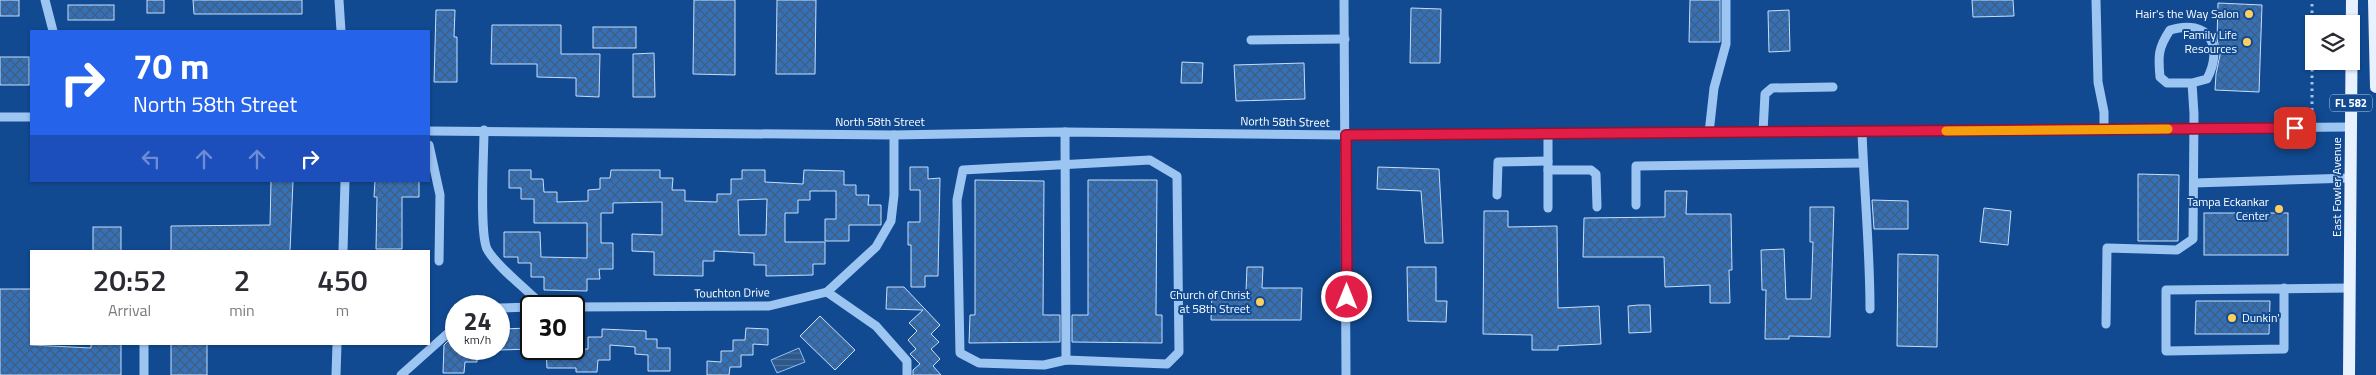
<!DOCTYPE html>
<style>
body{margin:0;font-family:"Titillium Web",sans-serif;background:#f7f7f7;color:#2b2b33;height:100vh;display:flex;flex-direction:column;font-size:19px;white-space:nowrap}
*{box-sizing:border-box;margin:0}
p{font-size:16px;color:#7c7c81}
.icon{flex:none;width:28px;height:28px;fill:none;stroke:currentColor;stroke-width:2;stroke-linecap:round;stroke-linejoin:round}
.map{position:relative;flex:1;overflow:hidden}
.side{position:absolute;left:30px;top:250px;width:400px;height:95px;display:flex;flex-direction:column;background:#fff;border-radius:0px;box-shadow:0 1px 4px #0004}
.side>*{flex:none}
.hud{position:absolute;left:30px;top:30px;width:400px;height:152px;border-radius:0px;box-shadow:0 1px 4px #0004;background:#2563eb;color:#fff;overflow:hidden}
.controls{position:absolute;left:2305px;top:15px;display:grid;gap:10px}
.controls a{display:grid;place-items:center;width:55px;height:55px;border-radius:0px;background:#fff;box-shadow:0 1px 4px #0004;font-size:25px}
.speed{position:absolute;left:445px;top:295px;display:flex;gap:10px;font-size:25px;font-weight:700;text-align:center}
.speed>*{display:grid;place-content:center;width:65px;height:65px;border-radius:50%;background:#fff;box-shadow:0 1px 4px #0004;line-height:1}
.speed small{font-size:12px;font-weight:400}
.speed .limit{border:2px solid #111;border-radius:8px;background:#fff;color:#111}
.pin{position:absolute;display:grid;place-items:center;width:42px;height:42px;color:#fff;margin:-21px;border-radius:10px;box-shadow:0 2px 8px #0006}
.me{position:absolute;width:55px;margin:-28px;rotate:0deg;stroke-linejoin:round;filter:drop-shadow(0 0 4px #0008)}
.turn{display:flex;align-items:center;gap:18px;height:105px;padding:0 20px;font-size:22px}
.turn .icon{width:65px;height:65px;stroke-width:2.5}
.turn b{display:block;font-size:35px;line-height:42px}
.lanes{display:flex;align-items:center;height:48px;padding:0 20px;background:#0003;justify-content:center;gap:25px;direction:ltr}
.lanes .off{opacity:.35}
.eta{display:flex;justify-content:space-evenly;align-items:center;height:85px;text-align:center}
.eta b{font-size:30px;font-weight:600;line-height:35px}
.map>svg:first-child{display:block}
.water{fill:url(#water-rules);stroke:#8ec0f6}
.building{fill:url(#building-cross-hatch);stroke:#c4dffd;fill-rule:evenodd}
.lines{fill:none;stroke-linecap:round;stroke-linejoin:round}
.path{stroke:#9dc5f2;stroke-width:3;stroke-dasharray:2.5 4;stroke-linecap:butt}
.minor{stroke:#9dc5f2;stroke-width:9}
.major{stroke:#e8f1ff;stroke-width:12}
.route-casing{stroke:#92132f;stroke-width:12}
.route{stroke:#e11d48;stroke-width:9}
.slow{stroke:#f59e0b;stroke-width:9}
.poi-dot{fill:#ffcf5e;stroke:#114a91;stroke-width:2}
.labels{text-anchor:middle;stroke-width:4;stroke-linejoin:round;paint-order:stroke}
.shield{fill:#114a91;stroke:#b8c9de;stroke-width:1}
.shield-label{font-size:11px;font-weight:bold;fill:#fff}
.poi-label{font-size:12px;fill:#fff;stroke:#114a91;text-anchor:end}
.street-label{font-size:12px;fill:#fff;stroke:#114a91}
</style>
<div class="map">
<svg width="2376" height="375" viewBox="0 0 2376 375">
<defs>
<pattern id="water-rules" width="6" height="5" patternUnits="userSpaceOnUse" patternTransform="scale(1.25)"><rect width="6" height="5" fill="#2d588c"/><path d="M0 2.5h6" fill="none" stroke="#4c719d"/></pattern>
<pattern id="building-cross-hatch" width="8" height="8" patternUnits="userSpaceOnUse" patternTransform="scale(1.25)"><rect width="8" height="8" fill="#3571b8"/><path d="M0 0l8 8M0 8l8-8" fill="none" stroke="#425d7d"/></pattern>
</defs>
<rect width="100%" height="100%" fill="#114a91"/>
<!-- water -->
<path class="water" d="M 799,348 L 805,362 L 777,373 L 771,360 Z"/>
<!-- building -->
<g class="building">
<rect x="0" y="0" width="19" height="16"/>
<rect x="147" y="0" width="17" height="13"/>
<path d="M 193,0 L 302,0 L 302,14 L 194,14 Z"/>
<path d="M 694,0 L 735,0 L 735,75 L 693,74 Z"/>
<path d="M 777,0 L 816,0 L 815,74 L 776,74 Z"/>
<path d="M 1690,0 L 1720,0 L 1720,42 L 1689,42 Z"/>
<path d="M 1972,0 L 2013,0 L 2014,16 L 1973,17 Z"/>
<path d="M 2218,3 L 2262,5 L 2259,92 L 2215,90 L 2216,74 L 2220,55 L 2217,39 Z"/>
<rect x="68" y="5" width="46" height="15"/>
<path d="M 1411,8 L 1441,9 L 1440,63 L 1410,63 Z"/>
<path d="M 436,10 L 455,10 L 454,37 L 457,37 L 457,82 L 434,82 Z"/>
<path d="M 1789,10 L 1790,51 L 1769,52 L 1768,11 Z"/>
<path d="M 492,25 L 561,25 L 561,54 L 600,54 L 599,97 L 576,96 L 576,78 L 537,77 L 537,64 L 491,64 Z"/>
<rect x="593" y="27" width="43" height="21"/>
<path d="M 654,53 L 655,97 L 633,97 L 633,54 Z"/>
<rect x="0" y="57" width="29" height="28"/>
<path d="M 1182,62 L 1203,63 L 1202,83 L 1181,83 Z"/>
<path d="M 1304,63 L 1305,99 L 1236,101 L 1234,65 Z"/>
<path d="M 910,167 L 928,167 L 928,179 L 940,178 L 938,276 L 925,276 L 925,287 L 911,287 L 911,245 L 908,245 L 908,222 L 920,222 L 920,190 L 910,190 Z"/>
<path d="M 1378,167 L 1439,169 L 1443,243 L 1425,243 L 1421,191 L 1377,189 Z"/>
<path d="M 509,170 L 531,170 L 531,179 L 543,179 L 544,192 L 557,192 L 557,202 L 588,201 L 588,190 L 600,189 L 600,178 L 610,178 L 611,170 L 660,170 L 660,178 L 673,178 L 672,190 L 685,190 L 685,201 L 717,202 L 717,194 L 731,194 L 731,179 L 742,179 L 742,170 L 765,170 L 765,182 L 803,184 L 804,170 L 844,171 L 844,185 L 856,185 L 856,195 L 869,195 L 868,205 L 881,205 L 881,225 L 849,225 L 849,241 L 825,241 L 825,219 L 836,219 L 836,191 L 810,191 L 810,200 L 798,200 L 798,213 L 785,213 L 785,242 L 825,242 L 825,264 L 813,264 L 813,275 L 766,276 L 766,265 L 754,265 L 754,253 L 714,251 L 714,261 L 703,261 L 703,276 L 654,275 L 654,252 L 632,251 L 632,234 L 662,235 L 662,202 L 613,203 L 613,213 L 601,213 L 601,243 L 613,243 L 613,269 L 599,269 L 600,279 L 587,279 L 587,291 L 544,290 L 544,277 L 531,277 L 531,263 L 518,263 L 518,257 L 504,257 L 504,232 L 540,232 L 541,257 L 587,258 L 587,223 L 534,223 L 534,199 L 521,199 L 521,188 L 509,188 ZM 767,199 L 766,235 L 739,235 L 738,200 Z"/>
<path d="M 2138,174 L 2179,175 L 2178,241 L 2138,241 Z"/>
<path d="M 975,180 L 1044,181 L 1043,315 L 1060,315 L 1060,342 L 969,343 L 970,315 L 975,315 Z"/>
<path d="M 1088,180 L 1157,180 L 1156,315 L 1162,315 L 1162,343 L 1072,342 L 1072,315 L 1088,315 Z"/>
<path d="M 271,181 L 293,181 L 290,251 L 171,251 L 171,226 L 270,225 Z"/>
<path d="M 375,181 L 419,181 L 419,197 L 402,197 L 402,249 L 376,249 L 377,197 L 374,197 Z"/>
<path d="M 1665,191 L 1687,191 L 1686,214 L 1731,214 L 1732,270 L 1729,270 L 1730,303 L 1710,303 L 1710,285 L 1665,287 L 1664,257 L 1583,257 L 1584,218 L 1665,217 Z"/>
<path d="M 1872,200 L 1908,201 L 1908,229 L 1874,229 Z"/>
<path d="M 1810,207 L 1834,207 L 1830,337 L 1789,336 L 1789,339 L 1765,339 L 1766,290 L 1762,290 L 1761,250 L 1784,249 L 1786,299 L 1811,299 L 1813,242 L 1810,242 Z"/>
<path d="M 1984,208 L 2011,211 L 2008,245 L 1980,242 Z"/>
<path d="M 1484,211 L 1508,211 L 1508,227 L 1557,226 L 1558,308 L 1599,306 L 1601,344 L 1558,346 L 1558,350 L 1532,350 L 1532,335 L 1483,334 Z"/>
<rect x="2204" y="213" width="84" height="42"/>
<rect x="93" y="227" width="28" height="24"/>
<path d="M 1898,254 L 1938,255 L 1937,347 L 1897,346 Z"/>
<path d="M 1247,267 L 1263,267 L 1262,288 L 1302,288 L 1301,320 L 1211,320 L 1212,291 L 1246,292 Z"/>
<path d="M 1407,267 L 1436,267 L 1436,301 L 1447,301 L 1446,322 L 1408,321 Z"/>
<path d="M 887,287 L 904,287 L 940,325 L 931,334 L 939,342 L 931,349 L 940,359 L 933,366 L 941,375 L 913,375 L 913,370 L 920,364 L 910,354 L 916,349 L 908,340 L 917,331 L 909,323 L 923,310 L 886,309 Z"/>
<path d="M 0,289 L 31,289 L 31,345 L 91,348 L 91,344 L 121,344 L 121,375 L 0,375 Z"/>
<path d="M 2196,301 L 2270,301 L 2269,334 L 2195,334 Z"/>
<path d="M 1639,305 L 1650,305 L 1651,332 L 1629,333 L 1628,306 Z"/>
<path d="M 820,316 L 855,350 L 835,370 L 800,336 Z"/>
<path d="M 531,328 L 531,349 L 499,350 L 499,329 Z"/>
<path d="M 746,328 L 768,329 L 768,345 L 753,344 L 753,355 L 741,355 L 741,367 L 730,367 L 729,375 L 707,375 L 707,361 L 721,362 L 721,351 L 733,351 L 733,340 L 745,340 Z"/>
<path d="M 602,329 L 646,331 L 646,339 L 657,339 L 657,348 L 670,348 L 670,371 L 648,371 L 648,355 L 635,354 L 635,347 L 610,345 L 610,360 L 598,360 L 597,372 L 576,372 L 576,368 L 547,368 L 546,349 L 588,349 L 588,337 L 602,337 Z"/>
<path d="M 449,340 L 456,340 L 456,349 L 477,349 L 477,362 L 465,362 L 464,373 L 443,373 L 444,345 Z"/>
<rect x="171" y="344" width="36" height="31"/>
</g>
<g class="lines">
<!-- path -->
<path class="path" d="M 2312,117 L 2312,0"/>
<!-- minor -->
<g class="minor">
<path d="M 45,0 L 53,31"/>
<path d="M 339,0 L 341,31"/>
<path d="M 1344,0 L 1346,375"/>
<path d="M 2096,0 L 2098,82 L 2104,112 L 2104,130"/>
<path d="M 1251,40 L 1345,39"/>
<path d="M 2279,114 L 2279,129"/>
<path d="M 0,117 L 31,117"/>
<path d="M 484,130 C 484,154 479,232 487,249 C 496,266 529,292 544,306"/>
<path d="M 429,131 L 894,135 L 1065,132 L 1346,135 L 2351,127"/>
<path d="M 1862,131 C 1864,191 1870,249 1870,309"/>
<path d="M 1065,132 L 1066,360"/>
<path d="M 1763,132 L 1765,94 L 1772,88 L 1833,87"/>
<path d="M 1709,133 L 1714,88 L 1726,44 L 1726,0"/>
<path d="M 1548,134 L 1548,208"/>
<path d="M 429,145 L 440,195 L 439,261"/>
<path d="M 1150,160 L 1177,176 L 1179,352 L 1167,364 L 1066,360 L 1044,365 L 979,363 L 960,353 L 957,200 L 963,170 Z"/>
<path d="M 1548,170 L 1591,170 L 1596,174 L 1597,207"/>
<path d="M 2194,183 L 2351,178"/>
<path d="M 1497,195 L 1498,162 L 1548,161"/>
<path d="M 1636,205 L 1636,166 L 1863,163"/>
<path d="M 343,251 L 345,181"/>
<path d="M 2284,288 L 2284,349 L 2166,351 L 2166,290 L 2350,288"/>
<path d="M 827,292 L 876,326 L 907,361 L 907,375"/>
<path d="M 574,307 L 769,306 L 827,292 L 876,247 L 891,221 L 894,195 L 894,135"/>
<path d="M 499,308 L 531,307"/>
<path d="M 2106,324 L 2107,248 L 2177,250 L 2193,239 L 2194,114 L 2192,83 L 2167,83 L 2160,77 C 2158,56 2158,48 2170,30 C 2209,18 2224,46 2207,79 L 2192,83"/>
<path d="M 144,344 L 144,375"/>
<path d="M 336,375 L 337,344"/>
<path d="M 401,375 L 456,326"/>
</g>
<!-- major -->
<g class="major">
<path d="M 2374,0 L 2376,87"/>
<path d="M 2349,375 L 2352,0"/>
</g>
</g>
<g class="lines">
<defs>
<path id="route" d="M 1347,297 L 1346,135 L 2295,128"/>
</defs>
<!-- route casing -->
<use href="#route" class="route-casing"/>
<!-- route -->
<use href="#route" class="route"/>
<!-- slow -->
<path class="slow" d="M 1946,131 L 2168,129"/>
</g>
<!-- markers -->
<g class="poi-dot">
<circle cx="2249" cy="14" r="5"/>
<circle cx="2247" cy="42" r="5"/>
<circle cx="2279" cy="209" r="5"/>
<circle cx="1260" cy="302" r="5"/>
<circle cx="2232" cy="318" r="5"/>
</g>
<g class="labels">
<!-- shield labels -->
<rect class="shield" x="2330" y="94.5" width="42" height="17" rx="4"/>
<g class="shield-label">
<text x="2351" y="107">FL 582</text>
</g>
<!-- poi labels -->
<g class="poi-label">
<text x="2239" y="18">Hair's the Way Salon</text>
<text x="2237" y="39">Family Life<tspan x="2237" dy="14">Resources</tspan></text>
<text x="2269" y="206">Tampa Eckankar<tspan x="2269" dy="14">Center</tspan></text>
<text x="1250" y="299">Church of Christ<tspan x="1250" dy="14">at 58th Street</tspan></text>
<text x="2242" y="322" text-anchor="start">Dunkin'</text>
</g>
<!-- street labels -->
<g class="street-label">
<text x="880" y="126">North 58th Street</text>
<text transform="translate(1285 122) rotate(1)" y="4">North 58th Street</text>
<text transform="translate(2337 187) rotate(-90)" y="4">East Fowler Avenue</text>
<text transform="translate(732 293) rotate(-1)" y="4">Touchton Drive</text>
</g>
</g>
</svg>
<div class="controls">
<a><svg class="icon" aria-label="layers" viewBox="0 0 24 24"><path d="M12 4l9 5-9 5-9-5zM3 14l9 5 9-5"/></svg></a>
</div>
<div class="speed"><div>24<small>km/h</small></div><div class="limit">30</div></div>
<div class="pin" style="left:2295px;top:128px;background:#d93025"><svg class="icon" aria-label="arrive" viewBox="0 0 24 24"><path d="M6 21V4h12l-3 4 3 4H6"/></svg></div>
<svg class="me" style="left:1347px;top:297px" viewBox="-20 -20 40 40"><circle r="17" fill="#e11d48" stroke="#fff" stroke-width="3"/><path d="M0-11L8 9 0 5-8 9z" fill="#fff"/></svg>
<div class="hud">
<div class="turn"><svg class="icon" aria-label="right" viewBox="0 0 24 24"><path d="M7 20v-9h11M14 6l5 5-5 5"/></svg><div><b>70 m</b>North 58th Street</div></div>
<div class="lanes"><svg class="icon off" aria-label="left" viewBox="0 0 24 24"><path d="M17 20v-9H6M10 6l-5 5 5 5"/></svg><svg class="icon off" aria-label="ahead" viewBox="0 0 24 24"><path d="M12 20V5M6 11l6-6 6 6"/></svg><svg class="icon off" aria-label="ahead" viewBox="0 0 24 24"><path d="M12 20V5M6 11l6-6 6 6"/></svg><svg class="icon" aria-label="right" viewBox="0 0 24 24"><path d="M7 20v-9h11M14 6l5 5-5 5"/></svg></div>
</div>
<section class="side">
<div class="eta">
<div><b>20:52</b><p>Arrival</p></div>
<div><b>2</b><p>min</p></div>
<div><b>450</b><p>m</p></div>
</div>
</section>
</div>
